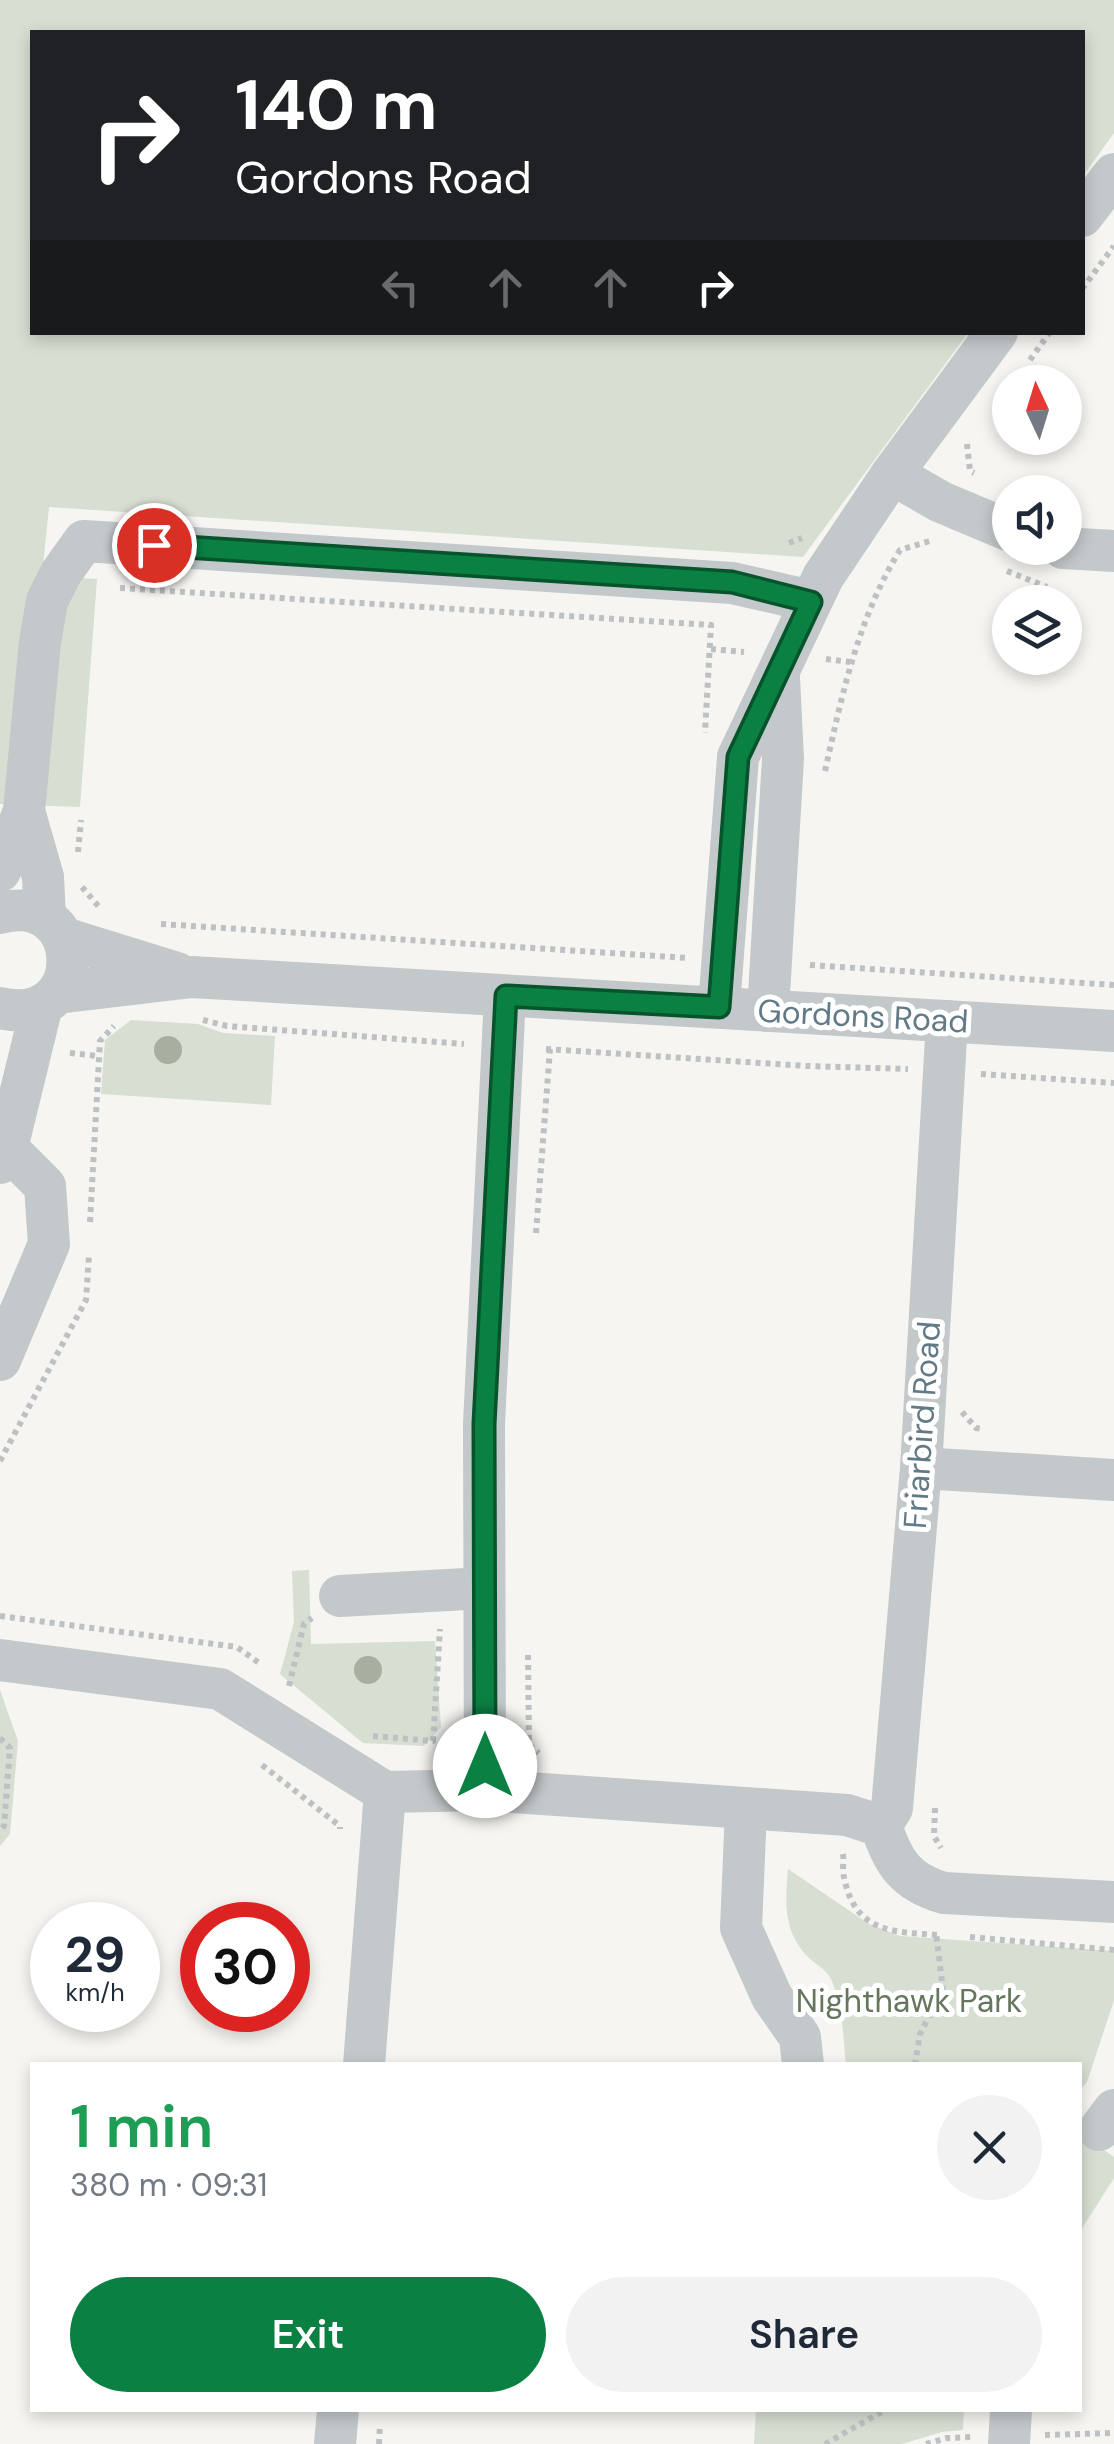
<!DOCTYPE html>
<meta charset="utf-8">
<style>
body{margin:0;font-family:"DM Sans",sans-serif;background:#f2f2f3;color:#1f2937;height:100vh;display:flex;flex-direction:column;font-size:38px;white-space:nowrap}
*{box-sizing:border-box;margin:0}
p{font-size:32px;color:#747a83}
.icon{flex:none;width:55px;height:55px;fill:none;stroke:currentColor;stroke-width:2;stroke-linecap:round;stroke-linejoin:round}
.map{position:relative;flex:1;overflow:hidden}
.panel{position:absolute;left:30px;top:2062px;width:1052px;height:350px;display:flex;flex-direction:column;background:#fff;border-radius:0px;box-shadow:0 5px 15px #0003}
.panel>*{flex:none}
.banner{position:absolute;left:30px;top:30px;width:1055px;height:305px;border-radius:0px;box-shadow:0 5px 15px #0003;background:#202124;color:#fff;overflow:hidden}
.needle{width:65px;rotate:356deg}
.controls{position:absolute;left:992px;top:365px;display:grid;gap:20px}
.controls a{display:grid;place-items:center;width:90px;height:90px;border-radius:50%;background:#fff;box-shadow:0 5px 15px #0003;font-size:50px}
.speed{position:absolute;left:30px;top:1902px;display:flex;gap:20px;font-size:50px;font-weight:700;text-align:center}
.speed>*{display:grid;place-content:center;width:130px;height:130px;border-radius:50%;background:#fff;box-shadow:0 5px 15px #0003;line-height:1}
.speed small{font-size:25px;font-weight:400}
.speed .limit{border:15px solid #d22;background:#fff;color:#111}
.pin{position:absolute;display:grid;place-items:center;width:85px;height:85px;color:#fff;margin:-42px;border:5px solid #fff;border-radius:50%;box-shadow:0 2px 10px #0007}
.me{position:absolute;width:110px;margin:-55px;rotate:0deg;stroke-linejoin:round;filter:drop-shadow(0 0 8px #0008)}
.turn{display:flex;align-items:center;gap:35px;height:210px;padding:0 40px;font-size:45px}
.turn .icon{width:130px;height:130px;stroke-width:2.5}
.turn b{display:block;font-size:70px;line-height:85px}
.lanes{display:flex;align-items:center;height:95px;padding:0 40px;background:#0003;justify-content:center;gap:50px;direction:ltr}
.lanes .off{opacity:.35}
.round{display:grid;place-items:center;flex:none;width:105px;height:105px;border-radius:52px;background:#f2f2f3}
.headline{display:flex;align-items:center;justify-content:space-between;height:170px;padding:0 40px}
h1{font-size:60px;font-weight:600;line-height:75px;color:#1e9e55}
.cta{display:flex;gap:20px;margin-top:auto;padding:20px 40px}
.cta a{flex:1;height:115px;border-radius:60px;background:#0b8043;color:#fff;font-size:40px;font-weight:600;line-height:115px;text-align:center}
.cta a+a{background:#f2f2f3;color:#1f2937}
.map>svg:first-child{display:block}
.green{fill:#d7ded2}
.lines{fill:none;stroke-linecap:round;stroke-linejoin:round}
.path{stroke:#bec1c3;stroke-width:6;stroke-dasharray:5 5;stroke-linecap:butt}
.minor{stroke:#c3c8ca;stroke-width:42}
.tree{fill:#a7b0a0}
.route-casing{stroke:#07532c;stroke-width:25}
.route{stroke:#0b8043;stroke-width:18}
.labels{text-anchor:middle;stroke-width:10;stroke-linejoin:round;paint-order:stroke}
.street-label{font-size:32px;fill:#627a85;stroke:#fff}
.park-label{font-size:32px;fill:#66775d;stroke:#fff}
</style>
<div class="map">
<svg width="1114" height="2444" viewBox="0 0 1114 2444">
<rect width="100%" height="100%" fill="#f6f5f1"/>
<!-- green -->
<g class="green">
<path d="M 0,0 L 1114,0 L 1114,133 L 1083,176 L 1082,32 L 32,32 L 32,332 L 968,333 L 803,557 L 49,507 L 42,576 L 97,579 L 80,807 L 0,804 Z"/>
<path d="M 131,1020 L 198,1024 L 223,1033 L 275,1036 L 271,1105 L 101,1094 L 105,1040 Z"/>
<path d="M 309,1570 L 311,1644 L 435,1641 L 441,1727 L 424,1746 L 363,1743 L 280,1674 L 294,1622 L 292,1571 Z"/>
<path d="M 0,1690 L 18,1741 L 10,1834 L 0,1846 Z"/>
<path d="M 788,1869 L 869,1924 L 900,1936 L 1114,1951 L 1114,2000 L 1087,2082 L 1080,2090 L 1080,2065 L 846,2065 C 843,2037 843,2005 831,1979 C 826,1969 816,1965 808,1957 C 783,1931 785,1902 788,1869 Z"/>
<path d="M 1080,2133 L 1114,2157 L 1114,2178 L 1081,2230 Z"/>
<path d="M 756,2410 L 964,2410 L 963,2430 L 942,2432 L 902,2444 L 754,2444 Z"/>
</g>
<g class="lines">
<!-- path -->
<g class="path">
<path d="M 1082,289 L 1114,246"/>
<path d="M 1030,360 L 1050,332"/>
<path d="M 967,444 L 970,471 L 974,473"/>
<path d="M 789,543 L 802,538"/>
<path d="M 1007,571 L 1047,587"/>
<path d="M 120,588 L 711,625 L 705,733"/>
<path d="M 711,649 L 744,652"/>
<path d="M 826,659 L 850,662"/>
<path d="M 825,771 C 842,695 858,618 900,550 L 930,541"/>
<path d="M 78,852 L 81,820"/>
<path d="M 82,887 L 100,908"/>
<path d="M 161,924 L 688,958"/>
<path d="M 810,965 L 1114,985"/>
<path d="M 203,1020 L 227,1026 L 464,1044"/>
<path d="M 546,1049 L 807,1066 L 908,1069"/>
<path d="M 70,1053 L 98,1056"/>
<path d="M 981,1074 L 1114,1083"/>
<path d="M 90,1222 L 100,1041 L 114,1026"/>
<path d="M 536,1233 L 550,1049"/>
<path d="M 962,1412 L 976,1428 L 982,1429"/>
<path d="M 0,1461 L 86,1300 L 89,1255"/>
<path d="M 0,1616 L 237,1647 L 259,1663"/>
<path d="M 528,1655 L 529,1745 L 539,1753"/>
<path d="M 289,1686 L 304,1624 L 312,1618"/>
<path d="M 373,1736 L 433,1741 L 440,1629"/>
<path d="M 0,1738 L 10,1748 L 4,1826 L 0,1831"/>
<path d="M 262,1765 L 340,1826 L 340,1829"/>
<path d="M 935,1808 L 934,1836 L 941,1848"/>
<path d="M 843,1854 C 844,1860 842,1870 844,1877 C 855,1933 893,1932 938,1935"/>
<path d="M 970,1937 L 1114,1950"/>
<path d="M 915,2065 L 920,2034 L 943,1989 L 936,1933"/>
<path d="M 1045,2435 L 1114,2433"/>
<path d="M 379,2444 L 380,2425"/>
<path d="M 825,2444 L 885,2410"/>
<path d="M 926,2444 L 947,2438 L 973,2437"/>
</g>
<!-- minor -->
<g class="minor">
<path d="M 1082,216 L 1114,174"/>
<path d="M 892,474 L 941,502 L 1010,531"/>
<path d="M 1063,548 L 1114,551"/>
<path d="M 24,811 L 43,877 L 45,917"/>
<path d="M 0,871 L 24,811 L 40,642 L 47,601 L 61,573 L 84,541 L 732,583 L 811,601"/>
<path d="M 0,913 C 88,890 92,1029 0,1008"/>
<path d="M 64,938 L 177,973"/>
<path d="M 57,993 L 192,977 L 1114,1031"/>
<path d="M 719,1007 L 738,757 L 823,577 L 892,474 L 997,332"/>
<path d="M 768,1011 L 783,759 L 779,678"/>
<path d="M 0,1163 L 7,1148 L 42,1005"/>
<path d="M 0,1360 L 49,1244 L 45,1186 L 7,1148"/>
<path d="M 921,1468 L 1114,1480"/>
<path d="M 340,1596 L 484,1588"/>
<path d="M 0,1660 L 220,1689 L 385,1792 L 485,1790 L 847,1815 L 881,1826 C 893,1862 905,1882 944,1893 L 1114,1902"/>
<path d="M 485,1790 L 484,1424 L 505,996"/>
<path d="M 746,1809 L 741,1928 L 772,1997 L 800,2037 L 803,2065"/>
<path d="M 881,1826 L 892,1808 L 921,1468 L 947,1021"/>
<path d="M 364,2065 L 385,1792"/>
<path d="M 1099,2130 L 1114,2110"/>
<path d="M 335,2444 L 338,2410"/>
<path d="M 1009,2444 L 1011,2410"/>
</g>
</g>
<!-- trees -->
<g class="tree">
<circle cx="168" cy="1050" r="14"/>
<circle cx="368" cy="1670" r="14"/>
</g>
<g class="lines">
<defs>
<path id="route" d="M 154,545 L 732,582 L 811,602 L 738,757 L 719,1007 L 506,996 L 484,1424 L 485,1766"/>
</defs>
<!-- route casing -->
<use href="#route" class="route-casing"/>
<!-- route -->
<use href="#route" class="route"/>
</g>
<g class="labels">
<!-- street labels -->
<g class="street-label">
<text transform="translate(863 1016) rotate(3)" y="11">Gordons Road</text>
<text transform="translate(922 1425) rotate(-86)" y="11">Friarbird Road</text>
</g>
<!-- park labels -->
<g class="park-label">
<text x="909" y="2012">Nighthawk Park</text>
</g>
</g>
</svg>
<div class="controls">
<a><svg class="needle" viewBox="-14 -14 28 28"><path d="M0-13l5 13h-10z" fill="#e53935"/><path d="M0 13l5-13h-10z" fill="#747a83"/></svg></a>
<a><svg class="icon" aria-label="sound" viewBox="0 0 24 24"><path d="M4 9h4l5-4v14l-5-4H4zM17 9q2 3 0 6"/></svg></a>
<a><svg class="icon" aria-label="layers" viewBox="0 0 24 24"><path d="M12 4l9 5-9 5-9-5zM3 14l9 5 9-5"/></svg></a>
</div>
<div class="speed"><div>29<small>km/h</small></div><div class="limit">30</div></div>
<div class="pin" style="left:154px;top:545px;background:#d93025"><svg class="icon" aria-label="arrive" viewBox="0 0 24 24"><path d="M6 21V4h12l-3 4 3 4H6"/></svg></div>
<svg class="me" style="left:485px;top:1766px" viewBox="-20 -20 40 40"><circle r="19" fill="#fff"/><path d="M0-13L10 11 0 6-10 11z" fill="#0b8043"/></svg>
<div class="banner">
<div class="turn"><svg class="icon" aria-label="right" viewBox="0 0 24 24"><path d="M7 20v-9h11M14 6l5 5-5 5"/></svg><div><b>140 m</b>Gordons Road</div></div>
<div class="lanes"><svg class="icon off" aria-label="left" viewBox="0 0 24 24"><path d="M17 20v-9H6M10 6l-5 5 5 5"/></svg><svg class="icon off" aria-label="ahead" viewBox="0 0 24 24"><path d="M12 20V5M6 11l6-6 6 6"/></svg><svg class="icon off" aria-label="ahead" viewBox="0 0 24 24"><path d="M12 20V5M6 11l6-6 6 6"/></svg><svg class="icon" aria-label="right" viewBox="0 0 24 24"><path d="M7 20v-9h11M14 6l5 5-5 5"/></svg></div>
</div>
<section class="panel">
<div class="headline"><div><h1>1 min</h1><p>380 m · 09:31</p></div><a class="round"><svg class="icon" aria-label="close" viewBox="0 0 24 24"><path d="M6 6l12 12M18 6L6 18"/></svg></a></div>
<div class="cta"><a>Exit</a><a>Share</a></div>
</section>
</div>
